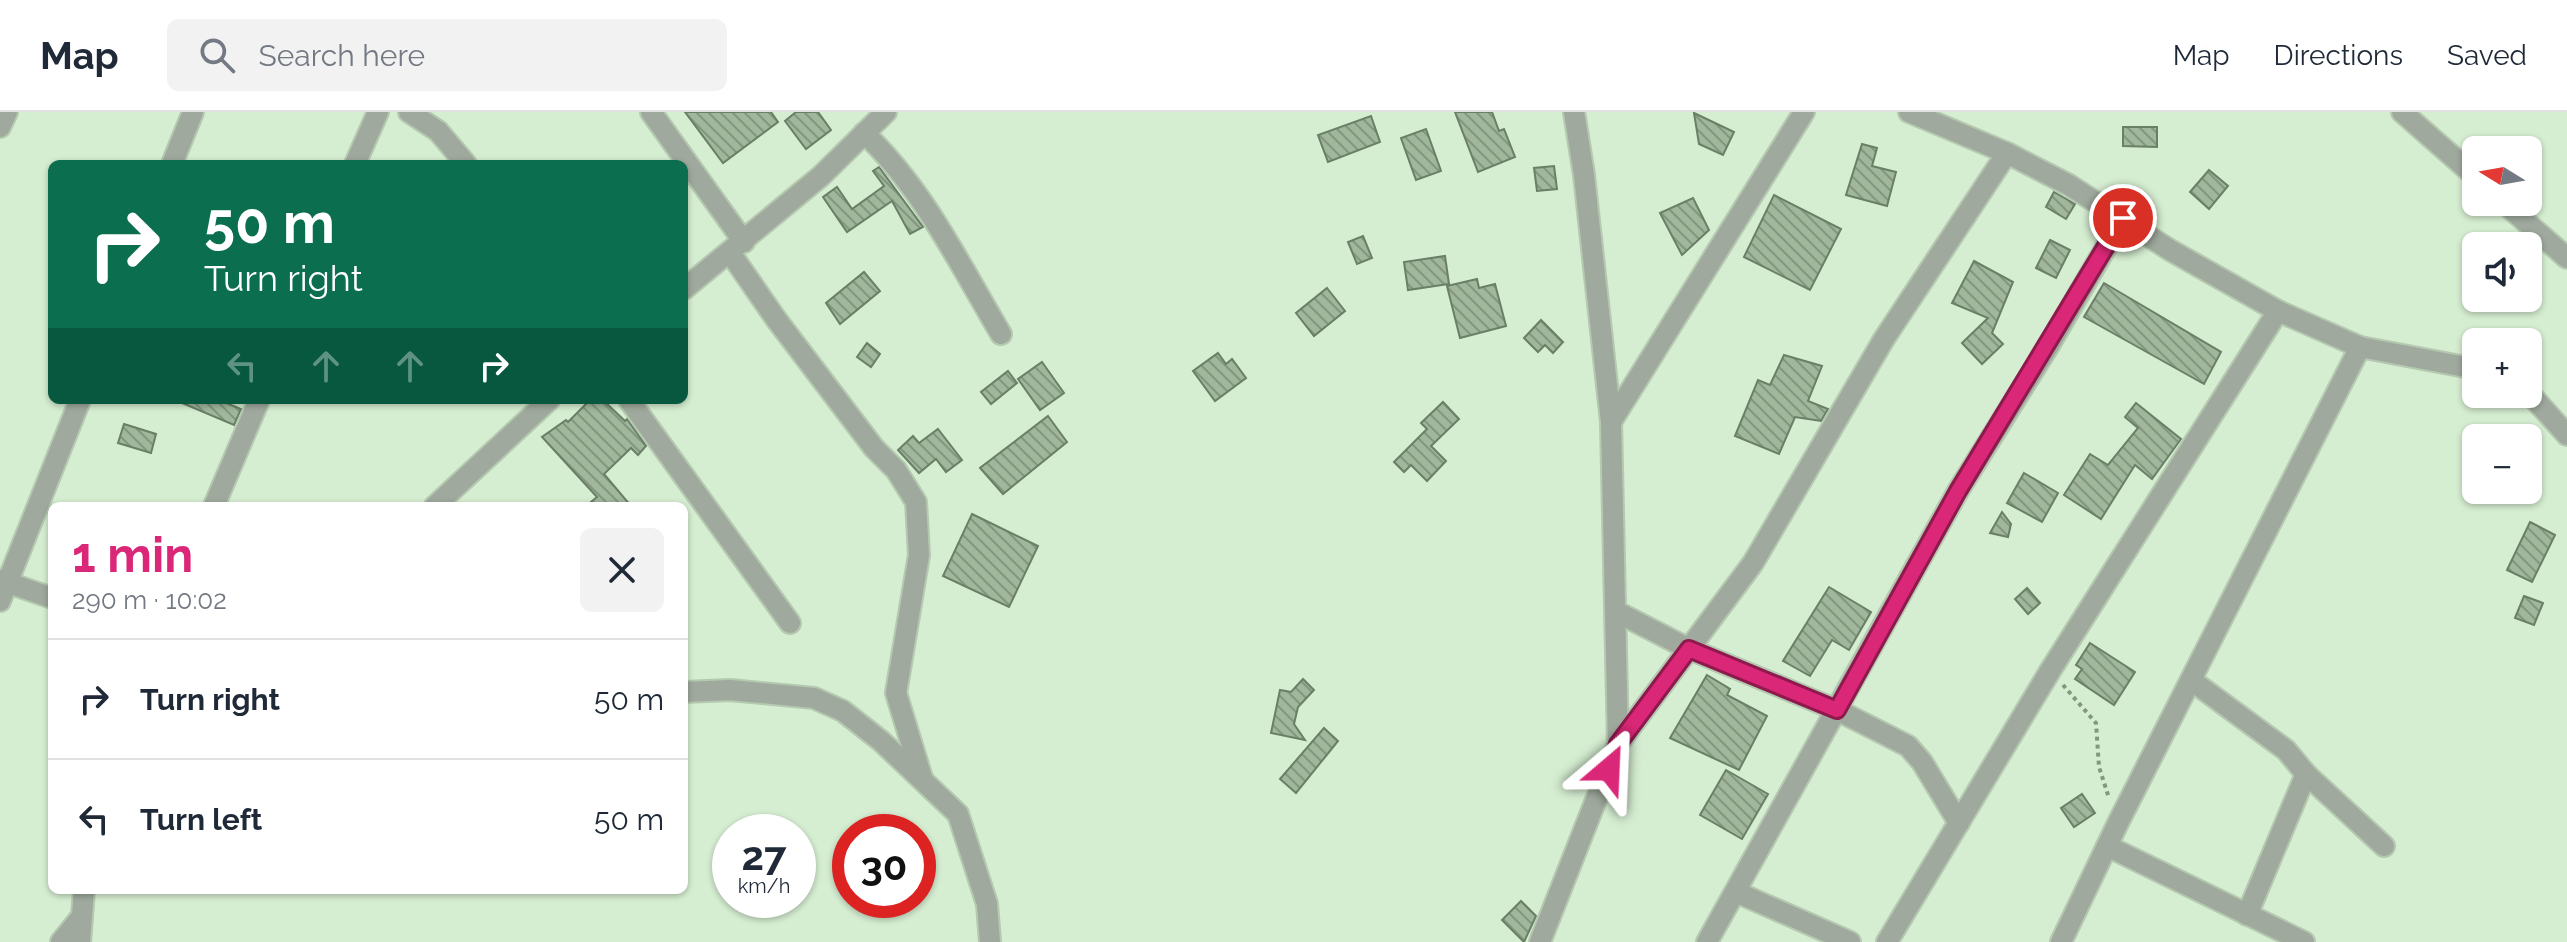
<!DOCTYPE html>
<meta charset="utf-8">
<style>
body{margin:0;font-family:Raleway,sans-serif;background:#f2f2f3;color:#1f2937;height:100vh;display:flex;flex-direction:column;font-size:30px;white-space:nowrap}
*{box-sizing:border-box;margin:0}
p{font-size:26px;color:#747a83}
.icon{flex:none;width:44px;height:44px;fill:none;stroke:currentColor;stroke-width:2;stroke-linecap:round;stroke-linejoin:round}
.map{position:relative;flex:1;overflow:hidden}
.sheet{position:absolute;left:48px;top:390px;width:640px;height:392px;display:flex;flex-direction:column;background:#fff;border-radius:12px;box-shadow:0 2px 6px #0004}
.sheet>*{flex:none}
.hud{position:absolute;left:48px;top:48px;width:640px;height:244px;border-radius:12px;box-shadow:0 2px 6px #0004;background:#0b6e4f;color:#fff;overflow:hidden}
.needle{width:52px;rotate:281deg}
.tools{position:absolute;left:2462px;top:24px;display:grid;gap:16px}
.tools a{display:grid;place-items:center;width:80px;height:80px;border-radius:12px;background:#fff;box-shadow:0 2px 6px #0004;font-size:40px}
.speed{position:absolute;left:712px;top:702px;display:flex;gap:16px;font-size:40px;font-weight:700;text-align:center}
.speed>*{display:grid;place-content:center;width:104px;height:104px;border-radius:50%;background:#fff;box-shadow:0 2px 6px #0004;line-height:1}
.speed small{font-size:20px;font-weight:400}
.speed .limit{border:12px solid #d22;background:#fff;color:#111}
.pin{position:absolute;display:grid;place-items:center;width:68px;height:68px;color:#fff;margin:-34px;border:4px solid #fff;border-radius:50%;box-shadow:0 2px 8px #0007}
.me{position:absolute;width:88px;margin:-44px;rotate:26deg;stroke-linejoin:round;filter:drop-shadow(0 0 6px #0008)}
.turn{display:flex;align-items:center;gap:28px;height:168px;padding:0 24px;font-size:36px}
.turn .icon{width:104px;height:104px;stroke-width:2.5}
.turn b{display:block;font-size:56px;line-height:68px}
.lanes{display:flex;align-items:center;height:76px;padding:0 24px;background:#0003;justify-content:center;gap:40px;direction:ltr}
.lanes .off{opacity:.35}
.round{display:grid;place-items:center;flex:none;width:84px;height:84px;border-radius:12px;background:#f2f2f3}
.summary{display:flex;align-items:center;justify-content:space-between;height:136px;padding:0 24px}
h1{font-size:48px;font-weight:700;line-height:60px;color:#db2777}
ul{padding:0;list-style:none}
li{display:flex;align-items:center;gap:24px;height:120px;padding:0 24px;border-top:2px solid #e0e1e3}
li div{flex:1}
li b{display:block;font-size:30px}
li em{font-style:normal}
header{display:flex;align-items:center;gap:48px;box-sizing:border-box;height:112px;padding:0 40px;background:#fff;border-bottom:2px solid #e0e1e3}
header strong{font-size:38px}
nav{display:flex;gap:44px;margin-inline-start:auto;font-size:28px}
.search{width:560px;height:72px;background:#f2f2f3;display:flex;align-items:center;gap:20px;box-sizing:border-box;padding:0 28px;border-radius:12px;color:#747a83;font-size:30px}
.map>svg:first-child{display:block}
.building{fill:url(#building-back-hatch);stroke:#697f66;stroke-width:2}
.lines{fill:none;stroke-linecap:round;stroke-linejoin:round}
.minor-casing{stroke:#b4c9b0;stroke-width:24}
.path{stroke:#849581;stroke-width:4;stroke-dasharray:4 4;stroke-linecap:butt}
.minor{stroke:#9fa99d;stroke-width:20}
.route-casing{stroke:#8e194d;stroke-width:20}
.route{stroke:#db2777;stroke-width:14}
</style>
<header>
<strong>Map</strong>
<div class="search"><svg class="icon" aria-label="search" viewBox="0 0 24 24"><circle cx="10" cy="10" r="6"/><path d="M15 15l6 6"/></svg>Search here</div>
<nav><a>Map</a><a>Directions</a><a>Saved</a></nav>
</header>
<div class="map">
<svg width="2567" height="830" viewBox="0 0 2567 830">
<defs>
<pattern id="building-back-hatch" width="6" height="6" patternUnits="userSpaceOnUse" patternTransform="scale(2)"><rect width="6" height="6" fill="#a0b79c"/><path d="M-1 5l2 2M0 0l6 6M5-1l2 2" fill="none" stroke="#839680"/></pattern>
</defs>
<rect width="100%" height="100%" fill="#d5edd1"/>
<!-- building -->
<g class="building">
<path d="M 685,0 L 771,0 L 778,10 L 723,51 Z"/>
<path d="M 796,0 L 818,0 L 831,18 L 806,37 L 785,9 Z"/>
<path d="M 1455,0 L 1492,0 L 1499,19 L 1504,17 L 1515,45 L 1478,60 Z"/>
<path d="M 1694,1 L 1734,20 L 1723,43 L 1699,32 Z"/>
<path d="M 1371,4 L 1380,30 L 1328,50 L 1318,23 Z"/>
<path d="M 2123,15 L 2157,15 L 2157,35 L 2123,34 Z"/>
<path d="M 1426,17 L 1441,59 L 1416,68 L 1401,26 Z"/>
<path d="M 1862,32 L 1877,36 L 1872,54 L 1896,60 L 1887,94 L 1846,83 Z"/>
<path d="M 1554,54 L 1557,77 L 1537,79 L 1534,56 Z"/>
<path d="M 879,55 L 923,115 L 910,122 L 892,89 L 847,120 L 823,85 L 837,75 L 852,97 L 884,74 L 873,59 Z"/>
<path d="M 2209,58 L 2228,74 L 2209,97 L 2190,80 Z"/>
<path d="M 2054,80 L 2075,92 L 2066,107 L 2046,95 Z"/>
<path d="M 1774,83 L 1841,117 L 1810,178 L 1744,145 Z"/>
<path d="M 1693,86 L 1709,118 L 1682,143 L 1660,101 Z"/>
<path d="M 1363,124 L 1372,146 L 1357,152 L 1348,130 Z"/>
<path d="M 2050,128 L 2070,138 L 2056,166 L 2036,156 Z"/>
<path d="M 1445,144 L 1449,172 L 1408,178 L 1404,150 Z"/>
<path d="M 1974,149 L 2013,170 L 1992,221 L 2003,232 L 1982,252 L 1962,231 L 1988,206 L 1952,191 Z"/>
<path d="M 864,160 L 880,179 L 840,212 L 826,191 Z"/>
<path d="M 1477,167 L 1479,176 L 1495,172 L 1506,214 L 1460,226 L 1447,174 Z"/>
<path d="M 2104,171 L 2221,240 L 2204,272 L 2084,205 Z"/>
<path d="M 1327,176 L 1345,199 L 1314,224 L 1296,201 Z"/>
<path d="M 1541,208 L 1563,230 L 1553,241 L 1545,233 L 1538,240 L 1524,226 Z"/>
<path d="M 867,231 L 880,242 L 871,255 L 857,245 Z"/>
<path d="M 1218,241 L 1226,252 L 1232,247 L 1246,266 L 1215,289 L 1193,259 Z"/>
<path d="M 1784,243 L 1822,254 L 1808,289 L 1828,297 L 1821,309 L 1795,305 L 1779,342 L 1735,324 L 1758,268 L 1770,273 Z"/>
<path d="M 1042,250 L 1064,281 L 1040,298 L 1018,267 Z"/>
<path d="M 1008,259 L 1017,271 L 991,292 L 981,280 Z"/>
<path d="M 175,288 L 219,288 L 241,297 L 234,313 Z"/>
<path d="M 590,288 L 603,288 L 625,309 L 627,307 L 646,334 L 638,343 L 631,336 L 604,362 L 631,394 L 586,394 L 597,385 L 542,325 L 566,308 L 568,310 Z"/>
<path d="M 1443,290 L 1459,307 L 1431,334 L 1446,349 L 1427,369 L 1411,353 L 1404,360 L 1394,350 L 1427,317 L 1421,311 Z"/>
<path d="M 2136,291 L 2181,327 L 2152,367 L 2135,353 L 2101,407 L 2064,383 L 2090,342 L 2108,353 L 2138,316 L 2125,305 Z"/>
<path d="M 1048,304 L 1067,330 L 1003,382 L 980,356 Z"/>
<path d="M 124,312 L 156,322 L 151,341 L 118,331 Z"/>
<path d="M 938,317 L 962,348 L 946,360 L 936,347 L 919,361 L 898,338 L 913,324 L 919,331 Z"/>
<path d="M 2024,361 L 2058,381 L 2042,410 L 2007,391 Z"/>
<path d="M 2002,400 L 2011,412 L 2008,425 L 1990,421 Z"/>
<path d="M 972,402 L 1038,434 L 1009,495 L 943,464 Z"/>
<path d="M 2530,410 L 2555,423 L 2532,470 L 2507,458 Z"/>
<path d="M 1829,475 L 1871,500 L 1849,538 L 1832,528 L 1810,564 L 1783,549 Z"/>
<path d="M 2027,476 L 2040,491 L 2028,502 L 2015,487 Z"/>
<path d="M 2524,484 L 2543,491 L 2534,513 L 2515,506 Z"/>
<path d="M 2090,531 L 2135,560 L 2114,593 L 2075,567 L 2082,557 L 2076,553 Z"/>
<path d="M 1707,563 L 1730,577 L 1727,583 L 1767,604 L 1739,658 L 1670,626 Z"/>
<path d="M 1303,567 L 1314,578 L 1298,595 L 1294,612 L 1305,628 L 1271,621 L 1280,578 L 1291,580 Z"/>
<path d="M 1324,616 L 1338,629 L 1296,681 L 1280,667 Z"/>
<path d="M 1726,658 L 1768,682 L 1742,727 L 1700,703 Z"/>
<path d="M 2082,682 L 2095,701 L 2074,715 L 2061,696 Z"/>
<path d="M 1521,789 L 1536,804 L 1524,830 L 1502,808 Z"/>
</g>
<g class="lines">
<defs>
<g id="minor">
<path d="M 409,0 L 438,19 L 466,52"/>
<path d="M 651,0 L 744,130"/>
<path d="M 1909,0 L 2007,41 L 2069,73 L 2170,138 L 2278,199 L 2360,235 L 2476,257"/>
<path d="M 2402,0 L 2476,65"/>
<path d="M 0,15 L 7,0"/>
<path d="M 864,21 C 923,76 960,153 1001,222"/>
<path d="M 172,52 L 193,0"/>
<path d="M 355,52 L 378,0"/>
<path d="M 2503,90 L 2567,146"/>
<path d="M 731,142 L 776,207 L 874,336 L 896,358 L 916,390 L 919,443 L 896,581 L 922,666"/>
<path d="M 684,177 L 821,64 L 886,0"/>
<path d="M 2528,280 L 2567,323"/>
<path d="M 629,288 L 790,511"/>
<path d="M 1611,310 L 1804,0"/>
<path d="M 214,394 L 259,288"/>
<path d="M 435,394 L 549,288"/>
<path d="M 0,468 L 52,486"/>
<path d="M 0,489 L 80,288"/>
<path d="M 1617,500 L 1689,537 L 1837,598 L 1908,634 L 1922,650 L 1959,711"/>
<path d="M 2191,568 L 2286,638 L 2306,662 L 2384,734"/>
<path d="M 684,580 L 730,578 L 814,586 L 843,599 L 881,629 L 958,702 L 987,792 L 990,830"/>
<path d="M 1618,632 L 1753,451 L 1884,227 L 2007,41"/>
<path d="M 2107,734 L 2304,830"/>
<path d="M 1736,780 L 1850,830"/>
<path d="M 2247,803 L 2306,662"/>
<path d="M 61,830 L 82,804"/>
<path d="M 80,830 L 84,778"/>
<path d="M 1540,830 L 1618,632 L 1611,310 L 1584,63 L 1574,0"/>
<path d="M 1707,830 L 1958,379 L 2048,235 L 2123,106"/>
<path d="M 1887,830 L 2050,559 L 2278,199"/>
<path d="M 2061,830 L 2118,711 L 2360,235"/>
</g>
</defs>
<!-- minor casing -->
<use href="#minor" class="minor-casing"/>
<!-- path -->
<path class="path" d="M 2063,573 L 2096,611 L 2099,655 L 2109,686"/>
<!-- minor -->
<use href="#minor" class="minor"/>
</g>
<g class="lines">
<defs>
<path id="route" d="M 1609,657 L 1618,632 L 1689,537 L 1837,598 L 1958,379 L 2123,106"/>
</defs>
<!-- route casing -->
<use href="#route" class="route-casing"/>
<!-- route -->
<use href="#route" class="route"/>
</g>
</svg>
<div class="tools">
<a><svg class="needle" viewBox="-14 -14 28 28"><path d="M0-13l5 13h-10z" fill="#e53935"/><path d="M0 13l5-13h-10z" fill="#747a83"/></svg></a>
<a><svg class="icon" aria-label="sound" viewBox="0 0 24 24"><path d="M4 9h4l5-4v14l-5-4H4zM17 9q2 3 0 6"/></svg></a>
<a>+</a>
<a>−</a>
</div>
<div class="speed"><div>27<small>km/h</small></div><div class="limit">30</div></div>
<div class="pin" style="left:2123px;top:106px;background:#d93025"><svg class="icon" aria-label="arrive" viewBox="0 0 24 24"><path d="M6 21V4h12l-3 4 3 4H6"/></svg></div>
<svg class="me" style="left:1609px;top:657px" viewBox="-20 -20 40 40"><path d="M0-17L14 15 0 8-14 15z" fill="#db2777" stroke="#fff" stroke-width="4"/></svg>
<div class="hud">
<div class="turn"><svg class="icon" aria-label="right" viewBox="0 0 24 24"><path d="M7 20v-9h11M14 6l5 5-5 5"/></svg><div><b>50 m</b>Turn right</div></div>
<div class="lanes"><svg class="icon off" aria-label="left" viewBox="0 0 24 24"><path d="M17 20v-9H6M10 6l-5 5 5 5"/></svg><svg class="icon off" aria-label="ahead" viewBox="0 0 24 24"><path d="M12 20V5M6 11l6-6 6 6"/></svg><svg class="icon off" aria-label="ahead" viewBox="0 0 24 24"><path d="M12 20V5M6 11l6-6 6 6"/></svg><svg class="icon" aria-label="right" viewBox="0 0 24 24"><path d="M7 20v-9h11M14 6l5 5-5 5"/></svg></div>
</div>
<section class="sheet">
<div class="summary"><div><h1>1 min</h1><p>290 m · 10:02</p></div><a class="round"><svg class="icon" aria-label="close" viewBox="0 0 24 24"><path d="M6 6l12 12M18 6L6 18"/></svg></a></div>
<ul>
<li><svg class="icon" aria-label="right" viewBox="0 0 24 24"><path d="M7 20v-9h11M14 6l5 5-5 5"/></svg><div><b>Turn right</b></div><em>50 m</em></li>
<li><svg class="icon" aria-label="left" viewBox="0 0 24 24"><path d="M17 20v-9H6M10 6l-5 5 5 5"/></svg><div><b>Turn left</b></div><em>50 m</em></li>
</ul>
</section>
</div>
